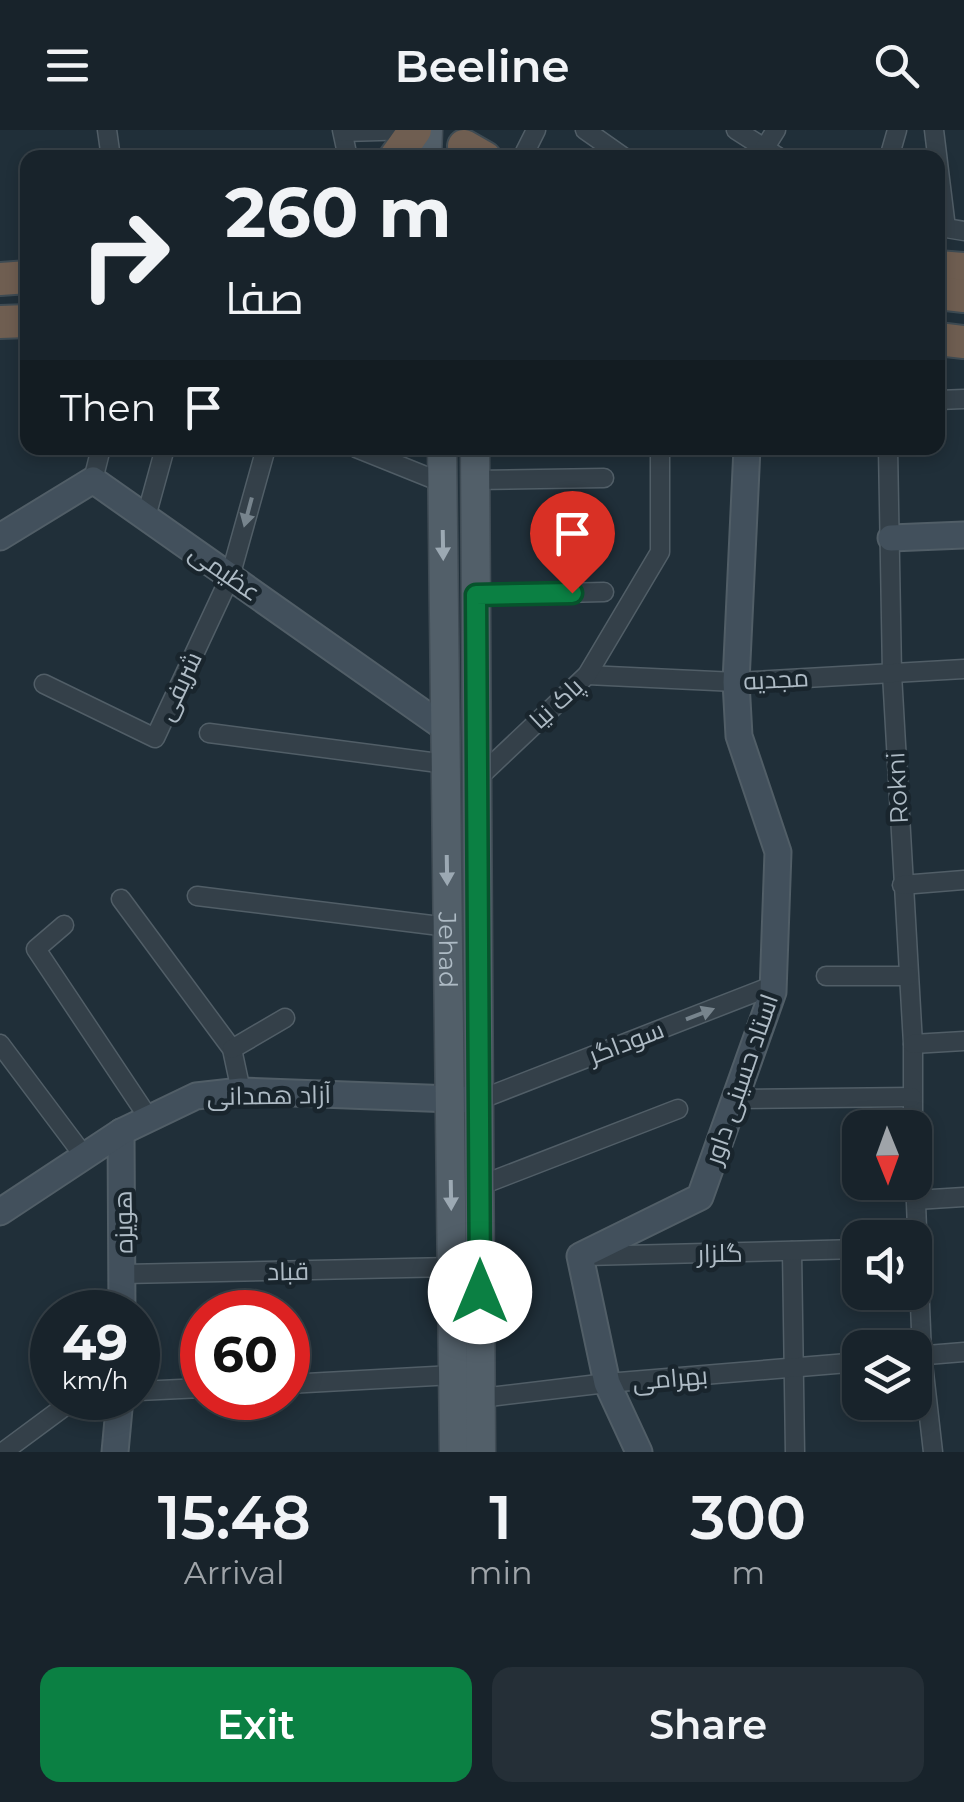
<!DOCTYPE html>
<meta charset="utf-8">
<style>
body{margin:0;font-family:Montserrat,Cairo,sans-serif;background:#252f37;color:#f1f3f6;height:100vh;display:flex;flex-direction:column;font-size:38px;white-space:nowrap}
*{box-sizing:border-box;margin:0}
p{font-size:32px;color:#9fa4a9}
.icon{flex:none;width:55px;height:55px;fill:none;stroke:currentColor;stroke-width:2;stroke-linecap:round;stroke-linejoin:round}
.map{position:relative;height:1322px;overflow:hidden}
.details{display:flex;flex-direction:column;background:#18232b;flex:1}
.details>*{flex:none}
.banner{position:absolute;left:20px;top:20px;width:925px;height:305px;border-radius:20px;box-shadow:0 5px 15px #0003,0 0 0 2px #364047;background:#18232b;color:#f1f3f6;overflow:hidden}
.needle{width:65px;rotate:179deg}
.controls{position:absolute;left:842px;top:980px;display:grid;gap:20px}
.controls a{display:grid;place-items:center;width:90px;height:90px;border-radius:20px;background:#18232b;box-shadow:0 5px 15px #0003,0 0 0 2px #364047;font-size:50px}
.speed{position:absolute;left:30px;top:1160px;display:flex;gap:20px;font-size:50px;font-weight:700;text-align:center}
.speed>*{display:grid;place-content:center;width:130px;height:130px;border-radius:50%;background:#18232b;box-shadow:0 5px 15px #0003,0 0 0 2px #364047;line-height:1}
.speed small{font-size:25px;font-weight:400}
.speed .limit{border:15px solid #d22;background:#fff;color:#111}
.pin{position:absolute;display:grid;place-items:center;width:85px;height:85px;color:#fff;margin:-102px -42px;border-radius:50% 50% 50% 0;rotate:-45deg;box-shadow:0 0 10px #0007}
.pin .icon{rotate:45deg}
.me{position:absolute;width:110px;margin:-55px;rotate:0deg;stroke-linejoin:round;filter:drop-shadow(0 0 8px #0008)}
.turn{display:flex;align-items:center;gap:35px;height:210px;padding:0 40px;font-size:45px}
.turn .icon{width:130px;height:130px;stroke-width:2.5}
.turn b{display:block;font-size:70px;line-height:85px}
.then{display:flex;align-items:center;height:95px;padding:0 40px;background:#0003;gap:20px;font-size:38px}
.eta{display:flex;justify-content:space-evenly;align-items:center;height:170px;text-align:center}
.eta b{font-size:60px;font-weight:600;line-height:70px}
.button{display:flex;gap:20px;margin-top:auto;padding:20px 40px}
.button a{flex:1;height:115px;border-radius:20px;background:#0b8043;color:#fff;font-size:40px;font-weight:600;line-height:115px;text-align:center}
.button a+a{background:#252f37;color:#f1f3f6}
header{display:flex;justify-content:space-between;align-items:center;height:130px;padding:0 40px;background:#18232b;font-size:45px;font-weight:600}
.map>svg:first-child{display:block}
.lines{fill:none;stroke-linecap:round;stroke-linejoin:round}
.street-casing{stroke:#515e67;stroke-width:21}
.secondary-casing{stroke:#515e67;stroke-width:29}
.primary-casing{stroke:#404c55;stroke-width:31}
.highway-casing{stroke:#3e4b53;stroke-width:36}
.street{stroke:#344049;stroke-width:18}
.secondary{stroke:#42505c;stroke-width:25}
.primary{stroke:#525f69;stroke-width:28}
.highway{stroke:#6f5e51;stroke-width:32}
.oneway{fill:#77848d}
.oneway2{fill:#9ca9b3}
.route-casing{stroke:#07532c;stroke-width:25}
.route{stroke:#0b8043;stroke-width:18}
.labels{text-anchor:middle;stroke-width:9;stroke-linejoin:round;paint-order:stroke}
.street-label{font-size:25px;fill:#aebbc5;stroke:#19252d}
</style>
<header><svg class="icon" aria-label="menu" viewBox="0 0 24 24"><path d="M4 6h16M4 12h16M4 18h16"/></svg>Beeline<svg class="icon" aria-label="search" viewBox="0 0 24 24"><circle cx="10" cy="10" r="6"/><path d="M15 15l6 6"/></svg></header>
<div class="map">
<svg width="964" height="1322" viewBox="0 0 964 1322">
<rect width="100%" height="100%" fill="#202f39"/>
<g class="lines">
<defs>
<g id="street">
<path d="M 107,0 L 111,28"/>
<path d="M 342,0 L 348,28"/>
<path d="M 585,0 L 625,28"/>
<path d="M 736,0 L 780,28"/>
<path d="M 934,0 L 946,98 L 964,101"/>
<path d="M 343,2 L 415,0"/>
<path d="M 764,19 L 776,0"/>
<path d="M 533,28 L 525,22 L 536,0"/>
<path d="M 889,28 L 897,0"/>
<path d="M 938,270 L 964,269"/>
<path d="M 356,318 L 443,353"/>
<path d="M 888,318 L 892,544 L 913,914 L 913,998"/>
<path d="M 93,350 L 101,318"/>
<path d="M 475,350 L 604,348"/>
<path d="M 146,387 L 165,318"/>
<path d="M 476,465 L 604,462"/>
<path d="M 587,545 L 736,552 L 964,539"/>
<path d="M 44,554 L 155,608 L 230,447 L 266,318"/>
<path d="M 209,603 L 446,634"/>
<path d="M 477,649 L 587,545 L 660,422 L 660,318"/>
<path d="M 902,755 L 964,750"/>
<path d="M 197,766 L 448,797"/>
<path d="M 121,769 L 232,919 L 241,961"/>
<path d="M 64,795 L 36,819 L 148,987"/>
<path d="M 826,846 L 908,846"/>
<path d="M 0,914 L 84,1026"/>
<path d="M 913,914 L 964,911"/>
<path d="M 232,919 L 285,888"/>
<path d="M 735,969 L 912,967"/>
<path d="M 479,970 L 774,855"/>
<path d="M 915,1048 L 922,1225 L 933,1322"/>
<path d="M 479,1056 L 678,979"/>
<path d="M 916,1070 L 964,1067"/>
<path d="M 792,1121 L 795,1322"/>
<path d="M 586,1126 L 860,1119"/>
<path d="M 124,1144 L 452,1137"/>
<path d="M 915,1226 L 964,1222"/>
<path d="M 288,1254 L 453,1245"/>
<path d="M 138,1261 L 202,1258"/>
<path d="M 481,1268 L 607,1253 L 860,1232"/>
<path d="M 3,1322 L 76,1268"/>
</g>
<g id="secondary">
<path d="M 0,407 L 93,350 L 445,598"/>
<path d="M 891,408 L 964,405"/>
<path d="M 121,1002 L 122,1182"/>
<path d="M 0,1082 L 121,1002 L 196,966 L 241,961 L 479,970"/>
<path d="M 115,1322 L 120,1268"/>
<path d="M 639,1322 L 607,1253 L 580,1126 L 700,1067 L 773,862 L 778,722 L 739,606 L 736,552 L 747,318"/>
</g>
<g id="primary">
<path d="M 427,28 L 428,0"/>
<path id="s1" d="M 442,318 L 454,1322"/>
<path d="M 475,318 L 481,1322"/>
</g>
<g id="highway">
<path d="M 464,16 L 485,28"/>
<path d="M 395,28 L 415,0"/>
<path d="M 938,137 L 964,139"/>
<path d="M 0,149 L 28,147"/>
<path d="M 938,163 L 964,166"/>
<path d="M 0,192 L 28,191"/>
<path d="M 938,209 L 964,212"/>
</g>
</defs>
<!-- street casing -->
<use href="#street" class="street-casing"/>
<!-- secondary casing -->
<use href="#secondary" class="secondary-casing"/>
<!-- primary casing -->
<use href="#primary" class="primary-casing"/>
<!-- highway casing -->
<use href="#highway" class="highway-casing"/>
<!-- street -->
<use href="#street" class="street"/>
<!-- secondary -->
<use href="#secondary" class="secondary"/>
<!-- primary -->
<use href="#primary" class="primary"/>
<!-- highway -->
<use href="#highway" class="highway"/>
</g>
<!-- one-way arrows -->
<defs><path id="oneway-solid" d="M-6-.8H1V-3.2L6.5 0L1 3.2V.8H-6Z" transform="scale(2.5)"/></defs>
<g class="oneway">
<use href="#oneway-solid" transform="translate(248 382) rotate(105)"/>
<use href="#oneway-solid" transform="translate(700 884) rotate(-21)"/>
</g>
<g class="oneway2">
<use href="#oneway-solid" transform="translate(443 415) rotate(89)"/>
<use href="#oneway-solid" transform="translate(447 740) rotate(89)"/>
<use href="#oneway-solid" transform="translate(451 1065) rotate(89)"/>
</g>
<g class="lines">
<defs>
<path id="route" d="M 480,1162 L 476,465 L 572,463"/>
</defs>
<!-- route casing -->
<use href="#route" class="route-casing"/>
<!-- route -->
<use href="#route" class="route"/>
</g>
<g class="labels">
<!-- street labels -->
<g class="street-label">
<text transform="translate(225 442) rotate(35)" y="9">عظیمی</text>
<text transform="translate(776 549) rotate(-3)" y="9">مجدیه</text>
<text transform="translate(179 556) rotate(-65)" y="9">شریفی</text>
<text transform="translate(556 573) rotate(-43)" y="9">پاک نیا</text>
<text transform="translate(897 658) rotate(-93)" y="9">Rokni</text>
<text dy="9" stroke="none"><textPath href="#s1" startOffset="502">Jehad</textPath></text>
<text transform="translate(626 912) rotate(-21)" y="9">سوداگر</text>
<text transform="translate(741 949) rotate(-71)" y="9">استاد حسینی داور</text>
<text transform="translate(269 965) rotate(-1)" y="9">آزاد همدانی</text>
<text transform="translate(123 1092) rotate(-91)" y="9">هویزه</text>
<text transform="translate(720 1123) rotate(-1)" y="9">گلزار</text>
<text transform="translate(288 1141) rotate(-1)" y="9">قباد</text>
<text transform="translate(670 1248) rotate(-5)" y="9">بهرامی</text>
</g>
</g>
</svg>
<div class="controls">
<a><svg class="needle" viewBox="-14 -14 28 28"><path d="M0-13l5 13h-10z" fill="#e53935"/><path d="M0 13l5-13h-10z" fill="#9fa4a9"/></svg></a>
<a><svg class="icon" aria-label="sound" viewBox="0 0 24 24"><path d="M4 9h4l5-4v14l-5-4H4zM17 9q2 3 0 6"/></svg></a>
<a><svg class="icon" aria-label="layers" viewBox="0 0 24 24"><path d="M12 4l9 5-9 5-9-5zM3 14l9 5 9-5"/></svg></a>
</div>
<div class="speed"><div>49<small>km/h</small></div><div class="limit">60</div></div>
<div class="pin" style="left:572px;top:463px;background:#d93025"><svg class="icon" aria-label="arrive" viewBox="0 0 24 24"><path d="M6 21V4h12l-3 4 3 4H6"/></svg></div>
<svg class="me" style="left:480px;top:1162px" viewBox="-20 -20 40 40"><circle r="19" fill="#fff"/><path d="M0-13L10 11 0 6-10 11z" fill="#0b8043"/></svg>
<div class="banner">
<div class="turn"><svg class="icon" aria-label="right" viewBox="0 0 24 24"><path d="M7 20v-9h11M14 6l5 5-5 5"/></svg><div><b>260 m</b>صفا</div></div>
<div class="then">Then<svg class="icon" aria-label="arrive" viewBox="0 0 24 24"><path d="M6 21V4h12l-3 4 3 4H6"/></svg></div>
</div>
</div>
<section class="details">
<div class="eta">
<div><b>15:48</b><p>Arrival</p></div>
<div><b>1</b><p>min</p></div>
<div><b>300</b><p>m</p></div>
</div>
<div class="button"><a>Exit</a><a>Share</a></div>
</section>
